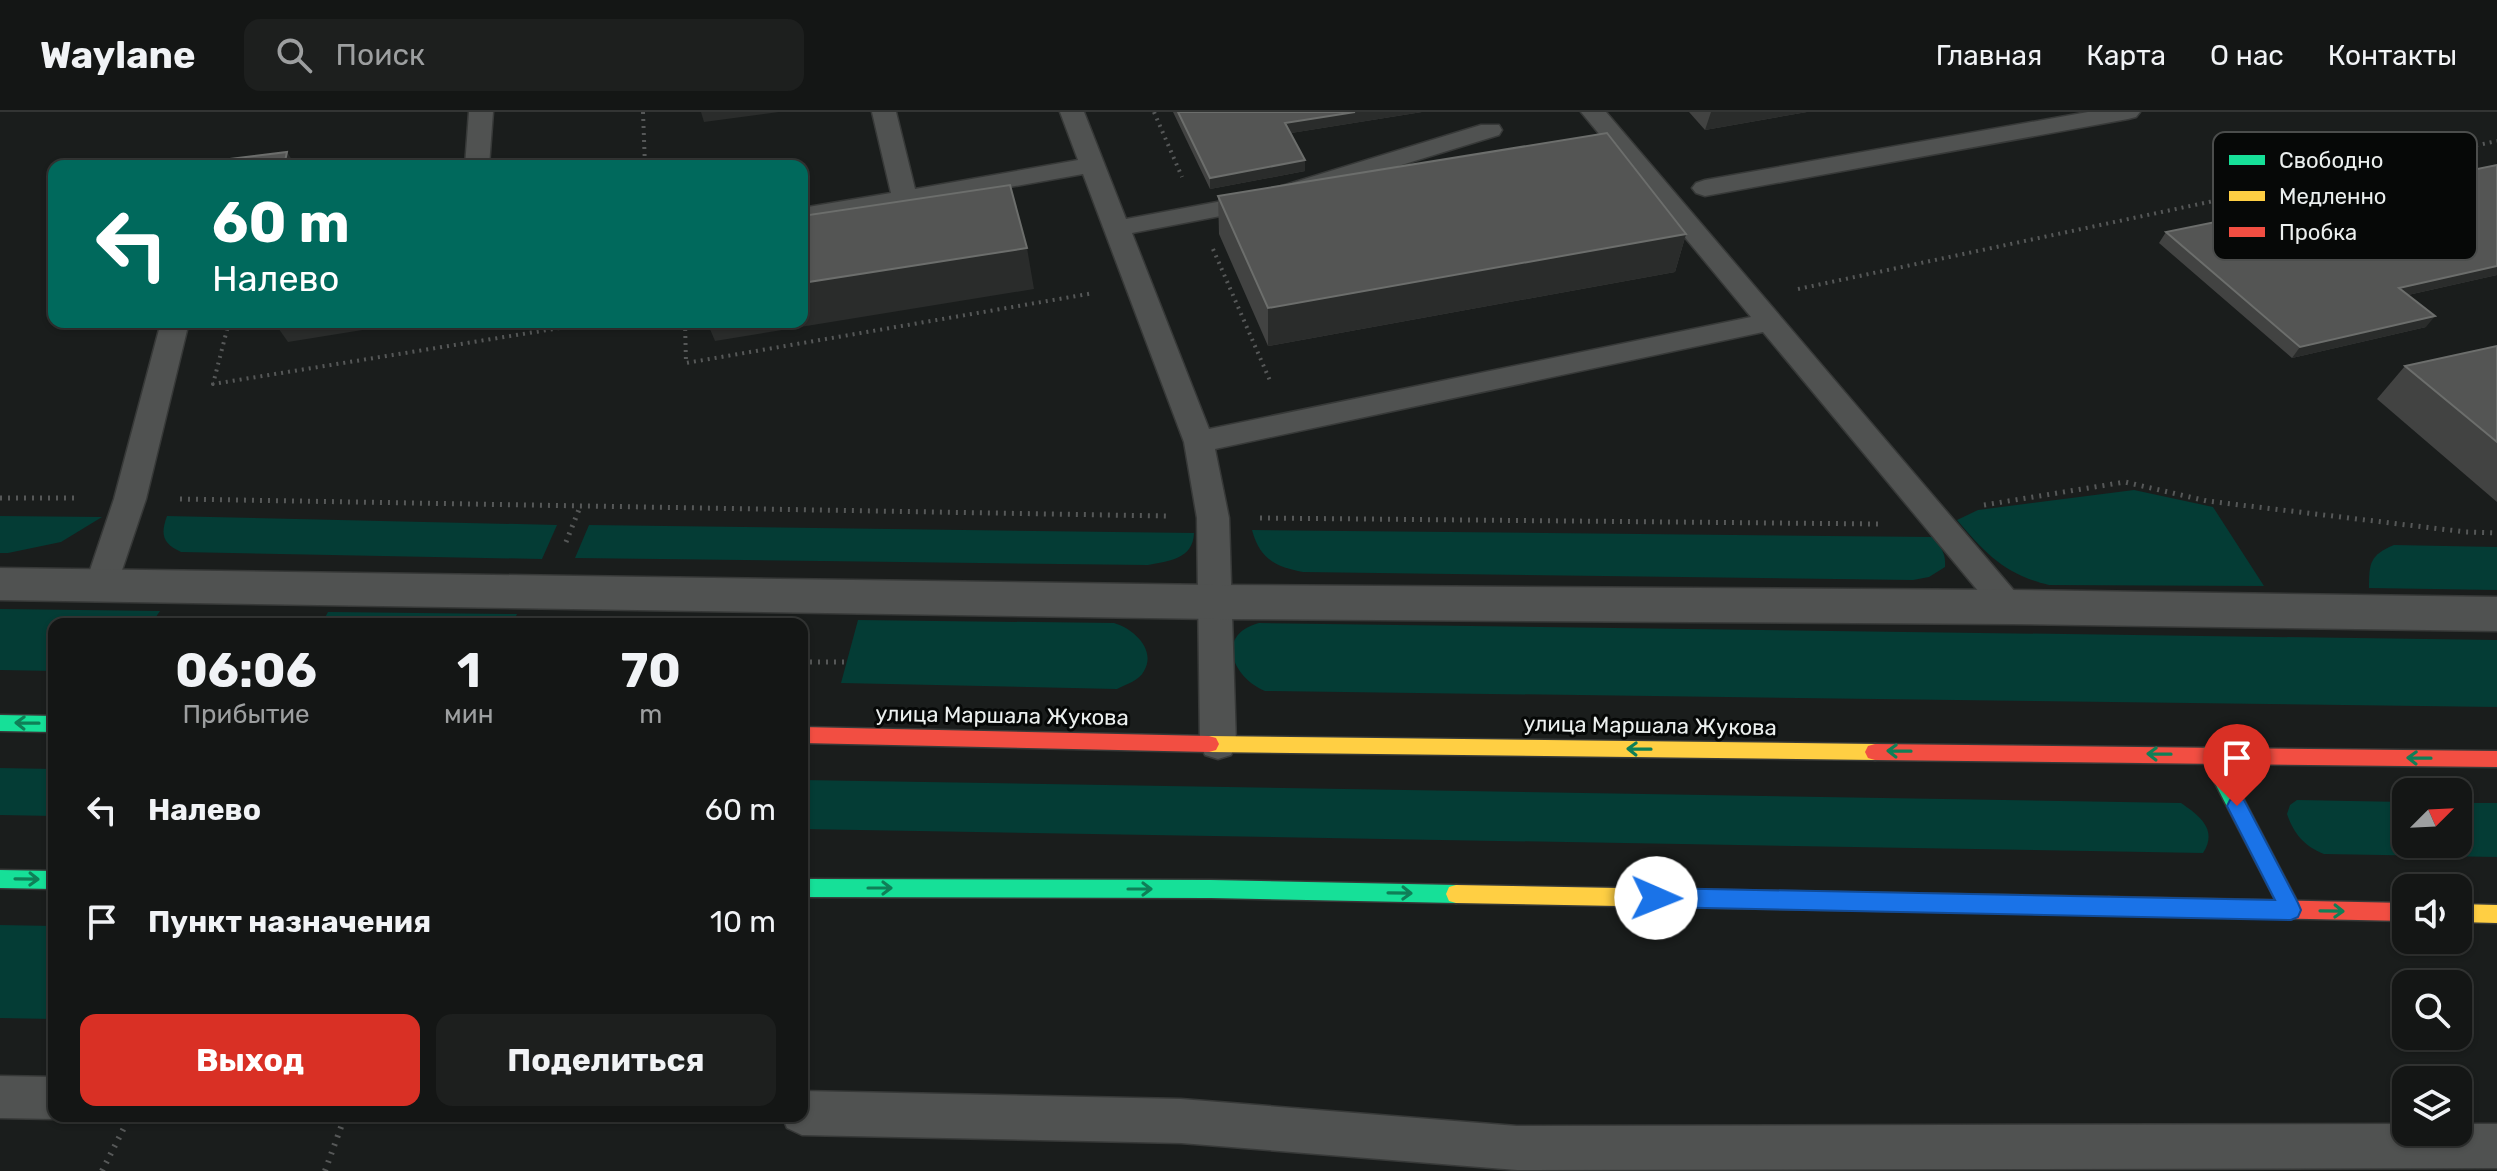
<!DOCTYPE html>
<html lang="ru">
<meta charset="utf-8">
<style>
body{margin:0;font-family:Rubik,sans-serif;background:#1d1f1e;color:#f1f3f6;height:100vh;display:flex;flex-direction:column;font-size:30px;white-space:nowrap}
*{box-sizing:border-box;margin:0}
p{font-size:26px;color:#9d9fa0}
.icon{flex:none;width:44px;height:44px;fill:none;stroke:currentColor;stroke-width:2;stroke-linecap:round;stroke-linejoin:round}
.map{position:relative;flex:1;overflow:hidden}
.details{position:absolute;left:48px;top:506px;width:760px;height:504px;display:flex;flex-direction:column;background:#141615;border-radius:16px;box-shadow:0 2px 6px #0004,0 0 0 2px #333534}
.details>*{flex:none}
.hud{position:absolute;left:48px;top:48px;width:760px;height:168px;border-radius:16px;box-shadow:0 2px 6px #0004,0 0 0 2px #333534;background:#00695c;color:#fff;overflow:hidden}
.needle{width:52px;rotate:66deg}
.controls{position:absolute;left:2392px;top:666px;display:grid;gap:16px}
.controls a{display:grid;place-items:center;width:80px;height:80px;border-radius:16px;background:#141615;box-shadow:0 2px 6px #0004,0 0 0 2px #333534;font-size:40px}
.pin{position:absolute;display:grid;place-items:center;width:68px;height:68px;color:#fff;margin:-82px -34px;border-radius:50% 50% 50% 0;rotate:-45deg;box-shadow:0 0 8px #0007}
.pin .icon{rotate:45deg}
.me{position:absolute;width:88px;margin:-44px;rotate:91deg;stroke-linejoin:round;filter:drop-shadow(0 0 6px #0008)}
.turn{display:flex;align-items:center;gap:28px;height:168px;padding:0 32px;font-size:36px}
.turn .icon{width:104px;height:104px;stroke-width:2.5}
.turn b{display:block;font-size:56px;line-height:68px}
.eta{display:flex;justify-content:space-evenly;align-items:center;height:136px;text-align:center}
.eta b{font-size:48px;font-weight:700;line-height:56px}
.cta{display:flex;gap:16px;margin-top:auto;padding:16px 32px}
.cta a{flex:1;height:92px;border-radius:16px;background:#d93025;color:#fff;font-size:32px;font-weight:700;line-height:92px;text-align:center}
.cta a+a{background:#1d1f1e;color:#f1f3f6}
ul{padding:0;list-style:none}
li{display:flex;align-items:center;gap:24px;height:112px;padding:0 32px}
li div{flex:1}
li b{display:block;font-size:30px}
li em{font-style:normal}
header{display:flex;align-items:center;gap:48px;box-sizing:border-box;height:112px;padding:0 40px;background:#141615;border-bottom:2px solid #333534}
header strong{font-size:38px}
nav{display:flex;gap:44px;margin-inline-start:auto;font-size:28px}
.search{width:560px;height:72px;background:#1d1f1e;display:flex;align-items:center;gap:20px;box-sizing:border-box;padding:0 28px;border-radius:16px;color:#9d9fa0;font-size:30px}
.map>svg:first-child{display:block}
.green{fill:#043c35}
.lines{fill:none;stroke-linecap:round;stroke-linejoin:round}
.lane-casing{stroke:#373938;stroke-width:3}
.street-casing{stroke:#373938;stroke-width:3}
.fast-casing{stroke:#373938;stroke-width:3}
.slow-casing{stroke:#373938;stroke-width:3}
.jam-casing{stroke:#373938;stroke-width:3}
.path-far2{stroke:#565858;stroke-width:4;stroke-dasharray:2 5;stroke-linecap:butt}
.path-far1{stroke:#565858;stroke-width:5;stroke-dasharray:2 6;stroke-linecap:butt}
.path{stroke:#565858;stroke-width:6;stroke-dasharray:2 7;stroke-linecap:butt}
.lane{fill:#505251;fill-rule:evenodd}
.street{fill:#505251;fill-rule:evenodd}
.fast{fill:#16e098;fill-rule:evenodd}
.slow{fill:#ffcf43;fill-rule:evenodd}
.jam{fill:#f24e42;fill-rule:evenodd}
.wall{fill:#424342}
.shaded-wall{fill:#2a2c2b}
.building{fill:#545554;stroke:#6c6e6c;stroke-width:2}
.oneway{stroke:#0f7f57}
.route{fill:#1a73e8;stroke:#114b97;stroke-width:2}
.labels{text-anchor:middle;stroke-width:6;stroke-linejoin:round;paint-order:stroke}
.street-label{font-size:22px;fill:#ebefee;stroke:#060807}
.key{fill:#060807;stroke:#4b4d4c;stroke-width:2}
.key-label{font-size:22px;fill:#ebefee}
</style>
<header>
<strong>Waylane</strong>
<div class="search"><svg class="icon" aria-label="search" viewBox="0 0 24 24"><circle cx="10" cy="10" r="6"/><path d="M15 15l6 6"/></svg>Поиск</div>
<nav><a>Главная</a><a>Карта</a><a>О нас</a><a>Контакты</a></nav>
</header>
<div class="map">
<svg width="2497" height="1059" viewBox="0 0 2497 1059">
<rect width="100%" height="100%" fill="#1a1d1c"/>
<!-- green -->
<g class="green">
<path d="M 2134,378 L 2213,395 L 2264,474 L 2049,473 C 2004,462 1986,442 1957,408 L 1978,398 Z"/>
<path d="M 0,404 L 102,405 L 61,430 L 8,441 L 0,441 Z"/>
<path d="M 167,404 L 557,413 L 542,447 L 181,440 C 163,432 160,423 167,404 Z"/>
<path d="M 589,413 L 1194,421 C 1193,447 1169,449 1148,453 L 575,446 Z"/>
<path d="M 1252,418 L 1932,425 C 1941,435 1946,441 1945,455 L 1929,465 L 1913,468 L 1303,460 C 1274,454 1260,447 1252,418 Z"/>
<path d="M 2394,433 L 2497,435 L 2497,478 L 2369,476 C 2369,451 2370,443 2394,433 Z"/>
<path d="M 0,497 L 160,499 L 151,512 L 54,512 L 54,559 L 0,558 Z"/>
<path d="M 328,500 L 517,502 L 512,512 L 322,511 Z"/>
<path d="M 858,508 L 1114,511 C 1132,516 1157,537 1144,559 C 1139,569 1126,572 1117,577 L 841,571 Z"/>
<path d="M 1259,511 L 2497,528 L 2497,595 L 1265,579 C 1233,566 1214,523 1259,511 Z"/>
<path d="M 0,656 L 54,657 L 54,704 L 0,703 Z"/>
<path d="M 802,668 L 2181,691 C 2200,704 2218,718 2203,741 L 802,717 Z"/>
<path d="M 2297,688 L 2406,690 L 2406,732 L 2458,732 L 2458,691 L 2497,691 L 2497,745 L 2324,742 C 2304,734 2294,722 2287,702 L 2290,693 Z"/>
<path d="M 0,813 L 54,814 L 54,907 L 0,906 Z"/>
</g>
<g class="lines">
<defs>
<g id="lane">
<path d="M 469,0 L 493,0 L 489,54 L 465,54 Z"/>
<path d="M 872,0 L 896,0 L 915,77 L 1078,48 L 1060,0 L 1084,0 L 1126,107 L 1249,84 L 1481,13 L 1499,13 L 1502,18 L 1499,23 L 1262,96 L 1132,121 L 1209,317 L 1751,205 L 1581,0 L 1606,0 L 2028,495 L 2023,504 L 2011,508 L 1999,504 L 1763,220 L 1215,337 L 1229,406 L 1236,632 L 1231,643 L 1218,647 L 1205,643 L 1200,632 L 1197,406 L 1184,330 L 1083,62 L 802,112 L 802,96 L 891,81 Z"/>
<path d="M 2088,0 L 2140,0 L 2136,5 L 2128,7 L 1705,84 L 1696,81 L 1692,76 L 1696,71 L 1705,68 Z"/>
<path d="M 161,210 L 189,210 L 146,387 L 117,473 L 113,482 L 101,486 L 89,482 L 85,473 L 114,387 Z"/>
<path d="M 0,964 L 54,965 L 54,1004 L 62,1004 L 54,1007 L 0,1006 Z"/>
<path d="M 802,979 L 1181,987 L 1517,1014 L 2406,1012 L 2406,1020 L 2458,1020 L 2458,1012 L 2497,1012 L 2497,1056 L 1517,1058 L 1181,1031 L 802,1023 L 787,1016 L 782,1004 L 802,1004 Z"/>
</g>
<path id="street" d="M 0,456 L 1214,473 L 2011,478 L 2497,485 L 2497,519 L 2011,512 L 1214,507 L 0,488 Z"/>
<g id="fast">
<path d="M 0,603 L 54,604 L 54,620 L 0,619 Z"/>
<path d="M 2210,634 L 2217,636 L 2298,791 L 2301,798 L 2298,805 L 2291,807 L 2284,805 L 2200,642 L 2203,636 Z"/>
<path d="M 0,758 L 54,759 L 54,777 L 0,776 Z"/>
<path d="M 802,767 L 1211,768 L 1456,773 L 1463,775 L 1466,782 L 1463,789 L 1456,791 L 1211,786 L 802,785 Z"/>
</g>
<g id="slow">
<path d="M 1209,624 L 1875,632 L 1882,634 L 1885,640 L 1882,646 L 1875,648 L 1209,640 L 1202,638 L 1199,632 L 1202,626 Z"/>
<path d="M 1456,773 L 2109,785 L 2116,787 L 2119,794 L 2116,801 L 2109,803 L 1456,791 L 1449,789 L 1446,782 L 1449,775 Z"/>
<path d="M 2458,792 L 2497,793 L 2497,811 L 2458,810 Z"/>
</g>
<g id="jam">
<path d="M 802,615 L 1209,624 L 1216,626 L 1219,632 L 1216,638 L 1209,640 L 802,631 Z"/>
<path d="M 1875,632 L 2497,639 L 2497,655 L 1875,648 L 1868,646 L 1865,640 L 1868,634 Z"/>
<path d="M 2109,785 L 2406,791 L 2406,809 L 2109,803 L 2102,801 L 2099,794 L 2102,787 Z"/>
</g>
</defs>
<!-- lane casing -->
<use href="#lane" class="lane-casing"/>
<!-- street casing -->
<use href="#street" class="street-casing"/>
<!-- fast casing -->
<use href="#fast" class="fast-casing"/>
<!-- slow casing -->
<use href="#slow" class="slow-casing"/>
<!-- jam casing -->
<use href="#jam" class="jam-casing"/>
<!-- path-far2 -->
<g class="path-far2">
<path d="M 643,0 L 645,54"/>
<path d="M 1154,0 L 1182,65"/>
<path d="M 1213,137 L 1271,271"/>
<path d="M 1798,177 L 2497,29"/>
<path d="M 229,210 L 213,272 L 597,210"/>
<path d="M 685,210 L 686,251 L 1094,181"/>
</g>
<!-- path-far1 -->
<g class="path-far1">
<path d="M 0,386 L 78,386"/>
<path d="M 180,387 L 1166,404"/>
<path d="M 1984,393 L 2125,370 L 2207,389 L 2466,420 L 2497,421"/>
<path d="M 1260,406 L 1878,412"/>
<path d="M 566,430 L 580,395"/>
<path d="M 802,550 L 846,550"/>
</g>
<!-- path -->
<g class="path">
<path d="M 102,1059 L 130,1004"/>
<path d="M 325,1059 L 345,1004"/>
</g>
<!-- lane -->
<use href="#lane" class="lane"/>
<!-- street -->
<use href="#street" class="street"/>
<!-- fast -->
<use href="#fast" class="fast"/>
<!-- slow -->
<use href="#slow" class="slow"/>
<!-- jam -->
<use href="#jam" class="jam"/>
</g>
<!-- wall -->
<g class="wall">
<path d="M 1173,0 L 1422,0 L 1291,21 L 1305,48 L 1305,59 L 1210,77 Z"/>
<path d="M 1689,0 L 1807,0 L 1705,18 Z"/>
<path d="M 2497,53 L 2497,163 L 2408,183 L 2426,215 L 2292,246 L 2159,131 L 2166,120 Z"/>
<path d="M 1218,84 L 1686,122 L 1675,160 L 1268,234 L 1219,122 Z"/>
<path d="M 2497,234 L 2497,390 L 2377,287 L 2405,254 Z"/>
</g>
<!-- shaded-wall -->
<g class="shaded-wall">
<path d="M 701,0 L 779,0 L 704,10 Z"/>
<path d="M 1355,0 L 1422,0 L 1285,22 L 1285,11 Z"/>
<path d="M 1711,0 L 1807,0 L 1705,18 Z"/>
<path d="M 287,40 L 294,51 L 293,54 L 284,54 Z"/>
<path d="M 1305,48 L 1305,59 L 1210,77 L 1210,66 Z"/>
<path d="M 1686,122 L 1675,160 L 1268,234 L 1268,196 Z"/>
<path d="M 1027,136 L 1034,177 L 715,229 L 707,210 L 802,210 L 802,171 Z"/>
<path d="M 2497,154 L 2497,163 L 2390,187 L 2399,176 Z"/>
<path d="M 2435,204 L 2426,215 L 2292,246 L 2300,235 Z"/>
<path d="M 274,210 L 412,210 L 288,230 Z"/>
</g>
<!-- building -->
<g class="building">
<path d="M 1178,0 L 1355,0 L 1285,11 L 1305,48 L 1210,66 Z"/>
<path d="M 1607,21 L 1686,122 L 1268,196 L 1218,84 Z"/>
<path d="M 287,40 L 284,54 L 182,54 L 182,53 Z"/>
<path d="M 2497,53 L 2497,154 L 2399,176 L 2435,204 L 2300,235 L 2166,120 Z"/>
<path d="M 1010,73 L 1027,136 L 802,171 L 802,104 Z"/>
<path d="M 2497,234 L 2497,330 L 2405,254 Z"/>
</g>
<!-- one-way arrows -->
<defs><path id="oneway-shaft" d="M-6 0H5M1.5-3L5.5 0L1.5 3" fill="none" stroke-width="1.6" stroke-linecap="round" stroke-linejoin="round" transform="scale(2)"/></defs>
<g class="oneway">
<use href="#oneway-shaft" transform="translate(27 611) rotate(-179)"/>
<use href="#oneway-shaft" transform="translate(1639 637) rotate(-179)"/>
<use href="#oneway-shaft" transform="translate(1899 639) rotate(-179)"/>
<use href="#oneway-shaft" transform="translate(2159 642) rotate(-179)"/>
<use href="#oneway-shaft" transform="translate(2419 646) rotate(-179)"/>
<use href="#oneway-shaft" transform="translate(27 767) rotate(1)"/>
<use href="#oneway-shaft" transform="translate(880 776)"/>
<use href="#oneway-shaft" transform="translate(1140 777)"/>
<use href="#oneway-shaft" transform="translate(1400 781) rotate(1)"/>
<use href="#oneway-shaft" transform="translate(2332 799) rotate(1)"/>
</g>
<!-- route -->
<path class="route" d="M 2237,686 L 2244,688 L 2298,791 L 2301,798 L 2298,805 L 2291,808 L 1656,795 L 1648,792 L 1645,786 L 1648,779 L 1656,776 L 2275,788 L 2227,694 L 2230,688 Z"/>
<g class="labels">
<!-- street labels -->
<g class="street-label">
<text transform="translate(1002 603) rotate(1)" y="8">улица Маршала Жукова</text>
<text transform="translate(1650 613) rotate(1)" y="8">улица Маршала Жукова</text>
</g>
</g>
<!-- legend -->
<rect x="2213" y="20" width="264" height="128" rx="12" class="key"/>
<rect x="2229" y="43" width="36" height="10" fill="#16e098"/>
<rect x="2229" y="79" width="36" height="10" fill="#ffcf43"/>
<rect x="2229" y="115" width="36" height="10" fill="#f24e42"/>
<g class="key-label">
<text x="2279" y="56">Свободно</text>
<text x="2279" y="92">Медленно</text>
<text x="2279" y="128">Пробка</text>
</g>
</svg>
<div class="controls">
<a><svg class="needle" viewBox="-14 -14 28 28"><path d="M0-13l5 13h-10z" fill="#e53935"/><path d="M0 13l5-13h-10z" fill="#9d9fa0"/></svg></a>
<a><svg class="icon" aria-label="sound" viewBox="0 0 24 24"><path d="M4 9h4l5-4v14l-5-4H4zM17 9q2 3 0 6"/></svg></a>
<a><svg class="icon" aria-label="search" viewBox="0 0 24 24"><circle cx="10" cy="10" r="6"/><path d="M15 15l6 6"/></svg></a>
<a><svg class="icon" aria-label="layers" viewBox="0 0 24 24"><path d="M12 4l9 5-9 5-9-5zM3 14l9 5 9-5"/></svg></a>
</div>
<div class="pin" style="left:2237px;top:694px;background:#d93025"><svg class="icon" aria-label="arrive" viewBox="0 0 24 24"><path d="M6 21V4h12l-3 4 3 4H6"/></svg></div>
<svg class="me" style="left:1656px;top:786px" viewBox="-20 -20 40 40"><circle r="19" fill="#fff"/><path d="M0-13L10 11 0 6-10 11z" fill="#1a73e8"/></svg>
<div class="hud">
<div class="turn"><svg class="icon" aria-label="left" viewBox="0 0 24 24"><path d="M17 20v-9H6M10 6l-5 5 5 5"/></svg><div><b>60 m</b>Налево</div></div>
</div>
<section class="details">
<div class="eta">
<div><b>06:06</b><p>Прибытие</p></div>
<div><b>1</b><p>мин</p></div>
<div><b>70</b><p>m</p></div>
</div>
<ul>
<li><svg class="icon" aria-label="left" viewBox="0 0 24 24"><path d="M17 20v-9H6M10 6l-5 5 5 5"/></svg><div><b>Налево</b></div><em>60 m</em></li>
<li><svg class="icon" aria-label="arrive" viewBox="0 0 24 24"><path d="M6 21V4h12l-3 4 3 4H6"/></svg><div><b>Пункт назначения</b></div><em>10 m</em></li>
</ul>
<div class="cta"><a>Выход</a><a>Поделиться</a></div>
</section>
</div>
